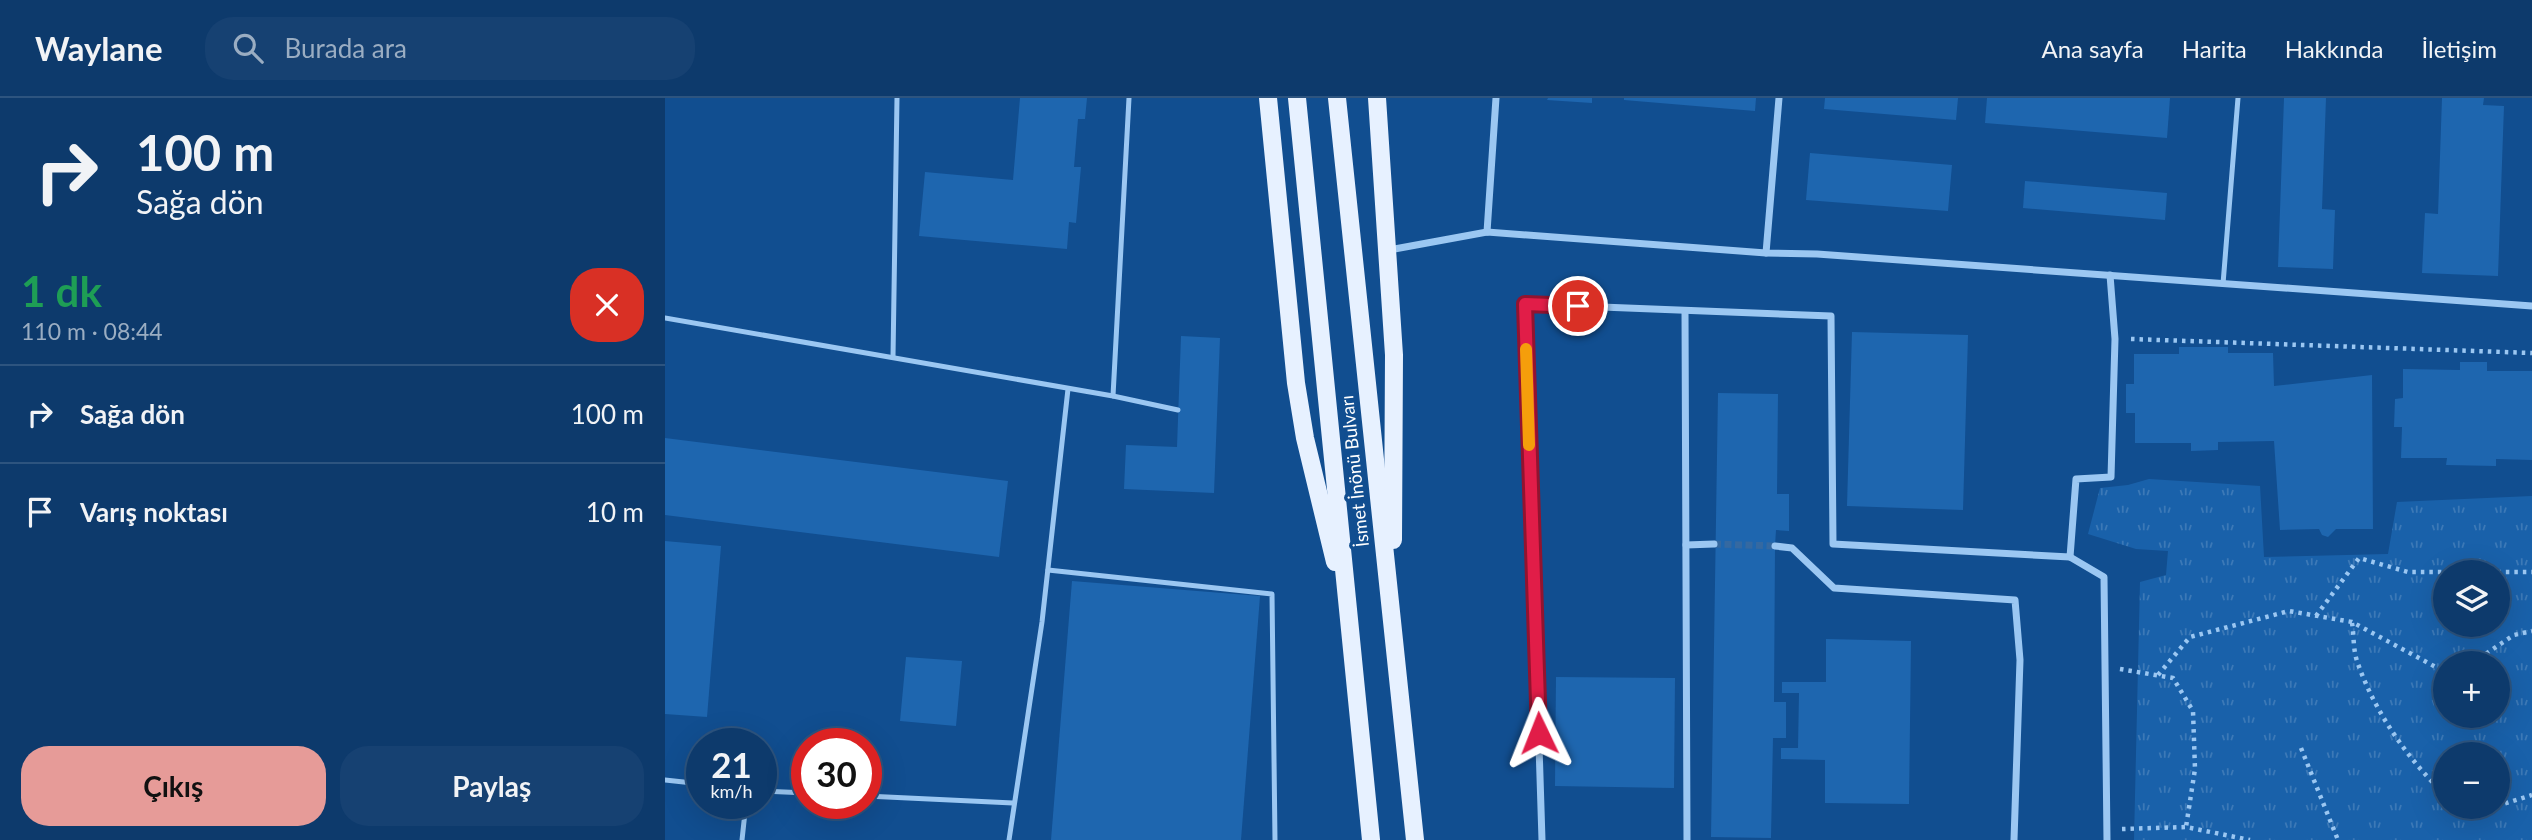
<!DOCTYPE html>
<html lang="tr">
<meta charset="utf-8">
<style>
body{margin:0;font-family:Lato,sans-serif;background:#164172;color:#f1f3f6;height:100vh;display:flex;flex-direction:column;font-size:26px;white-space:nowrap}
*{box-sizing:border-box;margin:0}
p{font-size:23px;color:#9aadc2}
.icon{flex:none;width:38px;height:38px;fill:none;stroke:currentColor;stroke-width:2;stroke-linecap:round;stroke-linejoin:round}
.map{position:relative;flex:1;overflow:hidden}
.panel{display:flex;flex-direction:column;background:#0d3a6c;width:665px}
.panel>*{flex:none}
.banner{background:#0d3a6c;color:#f1f3f6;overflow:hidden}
.buttons{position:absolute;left:1768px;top:462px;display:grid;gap:14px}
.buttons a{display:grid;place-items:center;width:77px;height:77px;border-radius:50%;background:#0d3a6c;box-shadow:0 7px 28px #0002,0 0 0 2px #2d547f;font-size:35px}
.speed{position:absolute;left:21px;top:630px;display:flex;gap:14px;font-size:35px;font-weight:700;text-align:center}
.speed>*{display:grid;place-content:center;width:91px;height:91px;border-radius:50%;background:#0d3a6c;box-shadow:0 7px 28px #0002,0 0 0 2px #2d547f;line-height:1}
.speed small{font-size:18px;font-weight:400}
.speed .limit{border:10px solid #d22;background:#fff;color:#111}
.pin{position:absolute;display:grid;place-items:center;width:60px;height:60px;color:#fff;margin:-30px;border:4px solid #fff;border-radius:50%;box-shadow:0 2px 7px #0007}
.me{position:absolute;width:77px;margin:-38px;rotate:358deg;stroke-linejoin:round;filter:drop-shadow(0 0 5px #0008)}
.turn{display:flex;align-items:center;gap:24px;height:147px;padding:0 21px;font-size:32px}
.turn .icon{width:91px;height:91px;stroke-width:2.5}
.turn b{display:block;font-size:49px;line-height:60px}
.round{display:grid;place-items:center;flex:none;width:74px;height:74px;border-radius:28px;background:#164172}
.headline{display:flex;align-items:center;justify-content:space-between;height:119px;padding:0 21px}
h1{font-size:42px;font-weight:700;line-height:52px;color:#1e9e55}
.cta{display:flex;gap:14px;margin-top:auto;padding:14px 21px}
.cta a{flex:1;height:80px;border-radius:28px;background:#e69b98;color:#111;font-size:28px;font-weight:700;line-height:80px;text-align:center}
.cta a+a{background:#164172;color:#f1f3f6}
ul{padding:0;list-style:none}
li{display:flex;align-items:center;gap:21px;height:98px;padding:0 21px;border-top:2px solid #2d547f}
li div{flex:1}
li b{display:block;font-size:26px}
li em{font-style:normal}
header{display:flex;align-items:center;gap:42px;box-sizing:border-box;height:98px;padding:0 35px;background:#0d3a6c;border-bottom:2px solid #2d547f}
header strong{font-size:33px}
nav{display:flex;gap:38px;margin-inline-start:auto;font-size:24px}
.search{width:490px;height:63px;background:#164172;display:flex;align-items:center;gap:18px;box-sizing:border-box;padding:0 24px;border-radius:28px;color:#9aadc2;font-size:26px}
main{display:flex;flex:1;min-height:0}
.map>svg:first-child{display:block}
.grass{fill:url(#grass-tufts);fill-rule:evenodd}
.building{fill:#1e66af}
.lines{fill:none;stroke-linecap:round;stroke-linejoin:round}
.street-tunnel{stroke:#3569a1;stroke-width:7;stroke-dasharray:7 3.5;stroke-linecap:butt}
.path{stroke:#9bc7f2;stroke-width:4.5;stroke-dasharray:3.5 5;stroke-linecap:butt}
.lane{stroke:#9bc7f2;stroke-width:5}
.street{stroke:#9bc7f2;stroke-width:7}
.primary{stroke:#e7f1ff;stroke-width:18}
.route-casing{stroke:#92132f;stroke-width:18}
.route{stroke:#e11d48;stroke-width:12}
.slow{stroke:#f59e0b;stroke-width:12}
.labels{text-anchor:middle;stroke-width:7;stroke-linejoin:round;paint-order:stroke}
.street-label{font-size:18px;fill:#fff;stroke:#114e90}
</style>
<header>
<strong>Waylane</strong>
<div class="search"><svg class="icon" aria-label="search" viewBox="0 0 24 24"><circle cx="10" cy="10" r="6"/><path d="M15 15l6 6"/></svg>Burada ara</div>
<nav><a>Ana sayfa</a><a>Harita</a><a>Hakkında</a><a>İletişim</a></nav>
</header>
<main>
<section class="panel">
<div class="banner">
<div class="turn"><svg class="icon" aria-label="right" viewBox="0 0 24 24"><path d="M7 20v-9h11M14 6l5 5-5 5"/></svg><div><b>100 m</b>Sağa dön</div></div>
</div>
<div class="headline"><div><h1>1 dk</h1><p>110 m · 08:44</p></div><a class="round" style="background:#d93025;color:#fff"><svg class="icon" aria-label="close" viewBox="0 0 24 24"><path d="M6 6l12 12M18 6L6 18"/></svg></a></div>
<ul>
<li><svg class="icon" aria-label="right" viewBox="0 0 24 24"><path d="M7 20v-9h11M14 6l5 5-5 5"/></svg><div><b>Sağa dön</b></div><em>100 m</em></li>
<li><svg class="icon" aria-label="arrive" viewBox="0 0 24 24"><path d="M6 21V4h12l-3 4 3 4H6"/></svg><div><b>Varış noktası</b></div><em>10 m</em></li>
</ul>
<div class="cta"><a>Çıkış</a><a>Paylaş</a></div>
</section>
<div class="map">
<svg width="1867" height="742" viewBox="0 0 1867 742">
<defs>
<pattern id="grass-tufts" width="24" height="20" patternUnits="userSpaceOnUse" patternTransform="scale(1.75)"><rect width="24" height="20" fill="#1961aa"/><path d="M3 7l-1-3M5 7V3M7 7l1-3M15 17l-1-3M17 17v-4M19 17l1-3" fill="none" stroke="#3c79b7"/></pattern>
</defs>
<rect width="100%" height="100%" fill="#114e90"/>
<!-- grass -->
<path class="grass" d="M 1484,381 L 1595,388 L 1599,459 L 1723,456 L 1732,404 L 1867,398 L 1867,742 L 1469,742 L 1475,484 L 1501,477 L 1503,453 L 1471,451 L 1423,436 L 1435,390 L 1463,387 ZM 1780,474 L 1832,474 L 1832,527 L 1780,527 ZM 1780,565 L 1832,565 L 1832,618 L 1780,618 ZM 1780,656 L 1832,656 L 1832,709 L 1780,709 Z"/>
<!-- building -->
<g class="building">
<path d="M 355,0 L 422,0 L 420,21 L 413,21 L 409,69 L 416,69 L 411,125 L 404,124 L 402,151 L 254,138 L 260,74 L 348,82 Z"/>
<path d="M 883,0 L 927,0 L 927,5 L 882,2 Z"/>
<path d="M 959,0 L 1091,0 L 1090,13 L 959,2 Z"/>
<path d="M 1160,0 L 1293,0 L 1291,22 L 1159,11 Z"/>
<path d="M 1322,0 L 1505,0 L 1502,40 L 1320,25 Z"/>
<path d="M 1619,0 L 1661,0 L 1657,111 L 1670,112 L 1668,171 L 1613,169 Z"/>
<path d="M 1777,0 L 1819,0 L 1818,7 L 1839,8 L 1833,178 L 1757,175 L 1760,115 L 1773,116 Z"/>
<path d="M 1145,55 L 1287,67 L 1283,113 L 1141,102 Z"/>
<path d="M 1360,83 L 1502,95 L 1500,122 L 1358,110 Z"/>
<path d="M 1187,234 L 1303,237 L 1298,412 L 1182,408 Z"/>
<path d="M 516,238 L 555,240 L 549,395 L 459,391 L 461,347 L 512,349 Z"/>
<path d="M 1514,249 L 1563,249 L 1563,255 L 1608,255 L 1609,288 L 1707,277 L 1708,431 L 1671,431 L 1663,439 L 1657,437 L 1654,431 L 1615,432 L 1609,343 L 1553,344 L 1553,352 L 1526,353 L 1526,345 L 1470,345 L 1470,315 L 1461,315 L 1461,286 L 1469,286 L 1469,256 L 1514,256 Z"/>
<path d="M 1795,264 L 1822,264 L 1822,273 L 1867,273 L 1867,362 L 1831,361 L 1831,368 L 1781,367 L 1782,360 L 1736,360 L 1737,329 L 1729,329 L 1730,301 L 1738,300 L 1738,271 L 1795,272 Z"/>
<path d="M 1053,295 L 1113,296 L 1112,396 L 1124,396 L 1124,433 L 1111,432 L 1110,448 L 1109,604 L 1121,604 L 1121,640 L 1108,640 L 1106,740 L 1046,739 Z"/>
<path d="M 0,340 L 343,383 L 334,459 L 0,417 Z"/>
<path d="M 0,443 L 56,448 L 42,619 L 0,616 Z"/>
<path d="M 407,483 L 595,498 L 576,742 L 386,742 Z"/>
<path d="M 1161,541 L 1246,543 L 1244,706 L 1160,705 L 1160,662 L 1116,661 L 1116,650 L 1133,650 L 1134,595 L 1117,595 L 1117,584 L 1161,584 Z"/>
<path d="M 241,559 L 297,563 L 291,628 L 235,623 Z"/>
<path d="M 891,579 L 1010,580 L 1009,690 L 890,688 Z"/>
</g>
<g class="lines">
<!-- street-tunnel -->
<path class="street-tunnel" d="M 1049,446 L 1110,448"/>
<!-- path -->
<g class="path">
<path d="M 1466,241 L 1867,255"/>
<path d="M 1651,518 L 1694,460 L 1743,474 L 1867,474"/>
<path d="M 1687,525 C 1689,537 1688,551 1692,563 C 1709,613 1742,660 1780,697"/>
<path d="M 1807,565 L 1849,537 L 1867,533"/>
<path d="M 1455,571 L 1508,580 L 1528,613 L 1530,671 L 1521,729"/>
<path d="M 1493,577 L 1525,539 L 1624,513 L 1687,524 L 1780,574"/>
<path d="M 1636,650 L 1673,742"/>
<path d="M 1832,708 L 1867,697"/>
<path d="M 1791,709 L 1801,718 L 1829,709"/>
<path d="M 1457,731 L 1521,729 L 1585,742"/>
</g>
<!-- lane -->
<g class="lane">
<path d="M 1558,186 L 1573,0"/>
<path d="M 0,220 L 448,298 L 513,312"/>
<path d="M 228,259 L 232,0"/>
<path d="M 448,298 L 464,0"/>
<path d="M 383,472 L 607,496 L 610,742"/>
<path d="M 0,682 L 37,686"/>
<path d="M 96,693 L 142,695"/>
<path d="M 201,698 L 348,705"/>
<path d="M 77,742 L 81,705"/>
<path d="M 344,742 L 377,524 L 403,291"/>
</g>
<!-- street -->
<g class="street">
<path d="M 822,134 L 831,0"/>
<path d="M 724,152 L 822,134 L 1101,155 L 1152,156 L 1867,208"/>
<path d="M 1101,155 L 1114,0"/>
<path d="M 1020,213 L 1022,742"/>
<path d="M 1021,447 L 1049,446"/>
<path d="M 1110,448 L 1127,450 L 1169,490 L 1350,502 L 1355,562 L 1349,742"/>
<path d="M 1405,459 L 1439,479 L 1442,742"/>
<path d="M 877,742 L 860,206 L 1166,218 L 1168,446 L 1405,459 L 1411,381 L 1446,379 L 1450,241 L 1445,177"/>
</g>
<!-- primary -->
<g class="primary">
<path d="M 603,0 L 631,285 L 640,340 L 670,464"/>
<path d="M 632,0 L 706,742"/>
<path d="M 672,0 L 750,742"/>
<path d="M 712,0 L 729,257 L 728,442"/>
</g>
</g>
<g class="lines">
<defs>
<path id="route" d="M 874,635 L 860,206 L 913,208"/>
</defs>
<!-- route casing -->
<use href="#route" class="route-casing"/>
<!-- route -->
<use href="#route" class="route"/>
<!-- slow -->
<path class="slow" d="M 861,251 L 864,347"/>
</g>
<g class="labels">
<!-- street labels -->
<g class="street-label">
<text transform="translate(690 373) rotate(-96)" y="6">İsmet İnönü Bulvarı</text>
</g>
</g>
</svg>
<div class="buttons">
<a><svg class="icon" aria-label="layers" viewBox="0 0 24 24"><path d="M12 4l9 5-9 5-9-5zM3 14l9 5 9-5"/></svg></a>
<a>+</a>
<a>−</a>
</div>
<div class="speed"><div>21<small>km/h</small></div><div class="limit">30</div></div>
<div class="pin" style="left:913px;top:208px;background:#d93025"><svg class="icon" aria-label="arrive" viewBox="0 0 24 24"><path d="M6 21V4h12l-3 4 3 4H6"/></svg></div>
<svg class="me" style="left:874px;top:635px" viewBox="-20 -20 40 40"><path d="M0-17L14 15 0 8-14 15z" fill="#e11d48" stroke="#fff" stroke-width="4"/></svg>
</div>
</main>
